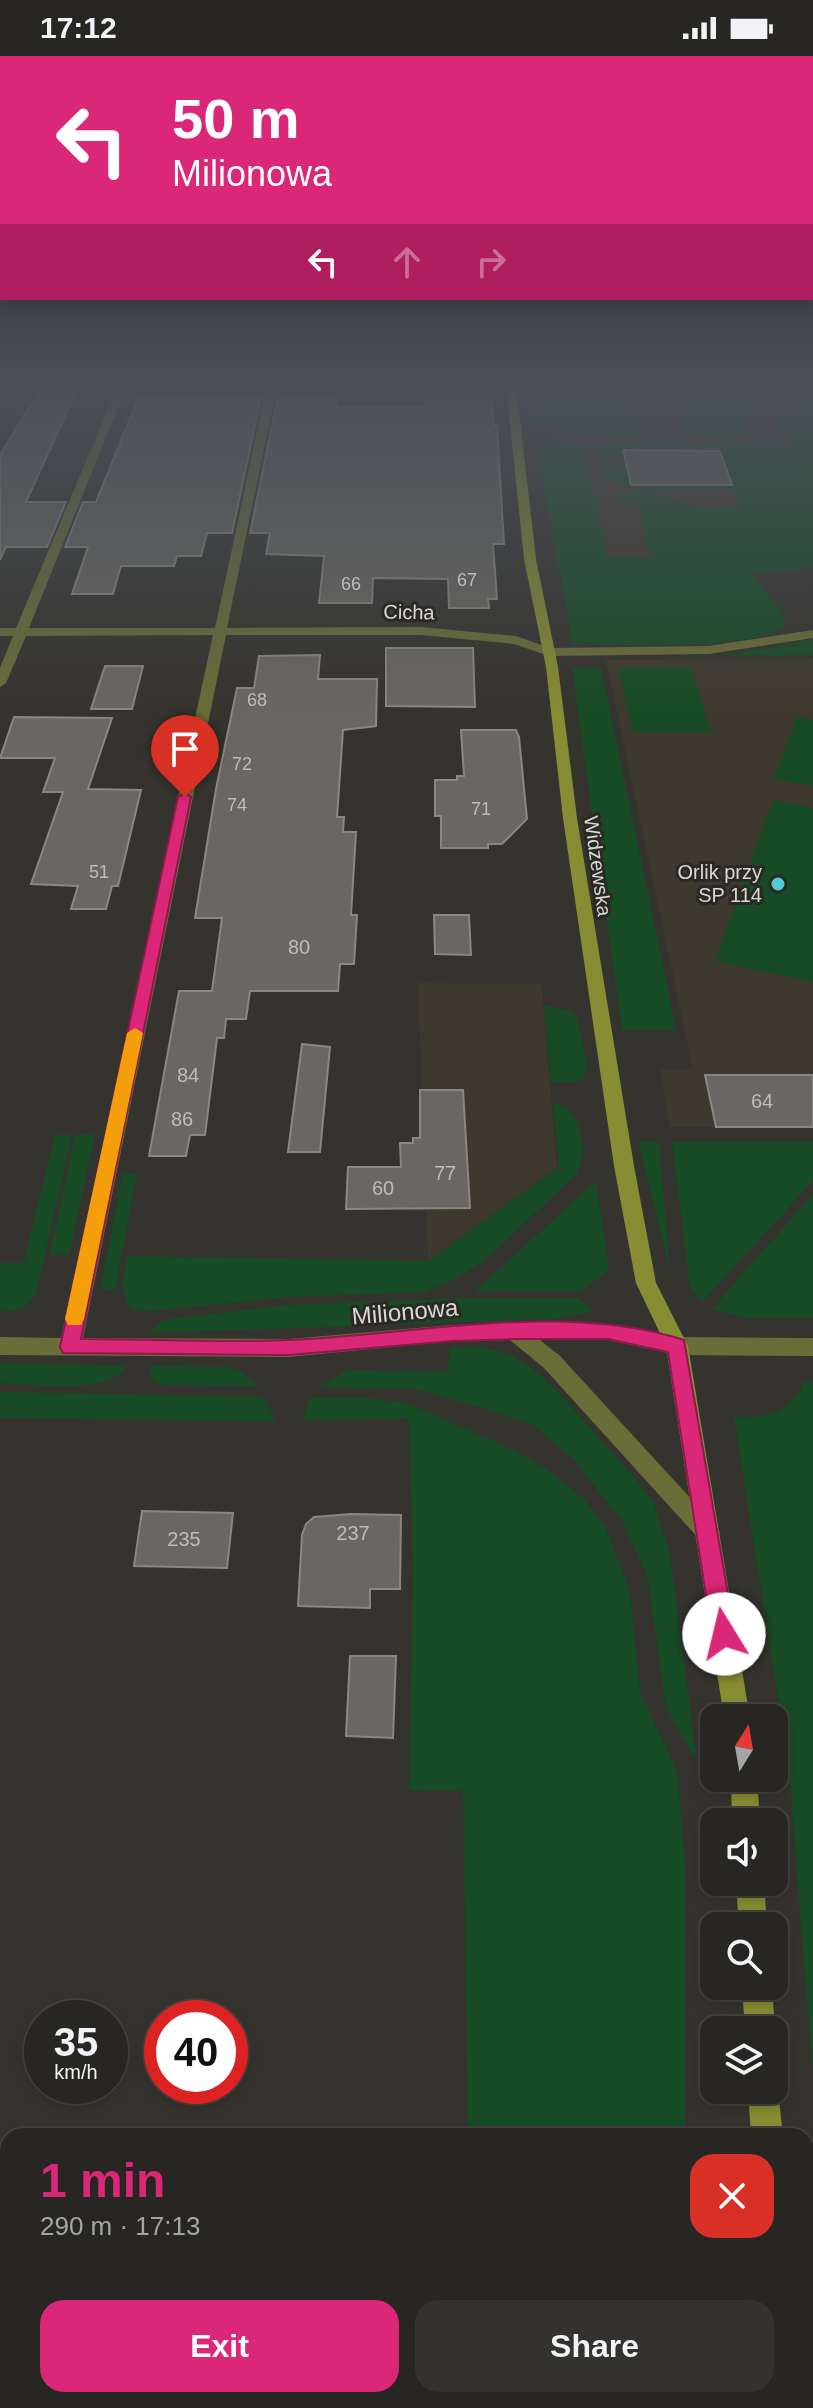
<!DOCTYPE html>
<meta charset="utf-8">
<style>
body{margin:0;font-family:Helvetica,sans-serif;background:#34322f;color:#f1f3f6;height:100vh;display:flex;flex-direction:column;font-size:30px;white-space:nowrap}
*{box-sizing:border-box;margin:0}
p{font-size:26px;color:#a5a5a5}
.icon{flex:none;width:44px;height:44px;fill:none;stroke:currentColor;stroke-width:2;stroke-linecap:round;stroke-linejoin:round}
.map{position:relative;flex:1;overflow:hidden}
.drawer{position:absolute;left:0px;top:2072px;width:814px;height:280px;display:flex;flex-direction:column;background:#282622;border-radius:24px 24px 0 0;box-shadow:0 4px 12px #0003,0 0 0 2px #444340}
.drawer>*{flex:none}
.guide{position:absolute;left:0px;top:0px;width:814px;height:244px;box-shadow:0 4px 12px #0003,0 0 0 2px #444340;background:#db2777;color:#fff;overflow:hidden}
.needle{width:52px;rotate:11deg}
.buttons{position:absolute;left:700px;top:1648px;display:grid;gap:16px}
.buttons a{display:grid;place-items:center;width:88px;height:88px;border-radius:16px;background:#282622;box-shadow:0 4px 12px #0003,0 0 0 2px #444340;font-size:40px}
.speed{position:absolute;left:24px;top:1944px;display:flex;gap:16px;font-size:40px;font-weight:700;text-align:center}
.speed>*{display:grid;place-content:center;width:104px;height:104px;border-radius:50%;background:#282622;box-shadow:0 4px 12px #0003,0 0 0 2px #444340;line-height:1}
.speed small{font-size:20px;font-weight:400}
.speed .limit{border:12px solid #d22;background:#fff;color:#111}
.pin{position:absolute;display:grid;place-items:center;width:68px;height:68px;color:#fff;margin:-82px -34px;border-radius:50% 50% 50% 0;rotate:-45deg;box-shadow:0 0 8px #0007}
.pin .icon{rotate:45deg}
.me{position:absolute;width:88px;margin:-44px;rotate:351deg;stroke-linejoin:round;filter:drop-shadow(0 0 6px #0008)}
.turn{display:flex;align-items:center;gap:28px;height:168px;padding:0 40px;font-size:36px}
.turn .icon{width:104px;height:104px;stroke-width:2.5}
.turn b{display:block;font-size:56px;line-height:68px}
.lanes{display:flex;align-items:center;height:76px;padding:0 40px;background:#0003;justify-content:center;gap:40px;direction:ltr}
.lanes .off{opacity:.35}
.round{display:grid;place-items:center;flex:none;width:84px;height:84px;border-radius:24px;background:#34322f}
.summary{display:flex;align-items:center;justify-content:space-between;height:136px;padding:0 40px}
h1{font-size:48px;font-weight:700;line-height:60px;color:#db2777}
.primary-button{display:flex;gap:16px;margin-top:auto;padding:16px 40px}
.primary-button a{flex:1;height:92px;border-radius:24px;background:#db2777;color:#fff;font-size:32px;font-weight:700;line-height:92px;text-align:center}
.primary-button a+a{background:#34322f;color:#f1f3f6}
.status{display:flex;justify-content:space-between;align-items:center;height:56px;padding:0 40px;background:#282622;direction:ltr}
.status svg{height:22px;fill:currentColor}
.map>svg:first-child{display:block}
.built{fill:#3e392e}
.green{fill:#174b26}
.building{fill:#6a6762;stroke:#8a8781;stroke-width:2}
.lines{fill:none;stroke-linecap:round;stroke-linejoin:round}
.street{fill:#696d38;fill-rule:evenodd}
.secondary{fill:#878d33;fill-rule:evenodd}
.route{fill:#db2777;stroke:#8e194d;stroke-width:2}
.slow{fill:#f59e0b}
.poi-dot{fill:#52cbd8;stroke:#2b2924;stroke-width:3}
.labels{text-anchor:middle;stroke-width:6;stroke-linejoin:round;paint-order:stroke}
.far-number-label{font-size:18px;fill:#bdbcb8}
.far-street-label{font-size:20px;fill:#d9d8d5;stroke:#2b2924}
.far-poi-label{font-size:20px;fill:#d9d8d5;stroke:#2b2924;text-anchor:end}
.number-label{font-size:20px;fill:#bdbcb8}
.street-label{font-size:24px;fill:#d9d8d5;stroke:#2b2924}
</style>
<div class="status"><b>17:12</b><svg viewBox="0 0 49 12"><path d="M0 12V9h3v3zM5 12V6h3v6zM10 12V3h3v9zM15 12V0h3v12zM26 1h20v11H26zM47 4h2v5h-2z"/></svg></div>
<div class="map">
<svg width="813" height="2352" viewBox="0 0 813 2352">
<rect width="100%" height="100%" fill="#35332e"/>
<!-- built -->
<g class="built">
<path d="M 534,329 L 813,329 L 813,386 L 647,587 L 542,393 L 553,388 L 551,370 L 539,366 Z"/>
<path d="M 813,603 L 813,1071 L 669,1071 L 661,1013 L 693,1013 L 606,604 Z"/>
<path d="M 418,927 L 542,928 L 557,1112 L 428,1205 Z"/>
</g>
<!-- green -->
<g class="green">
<path d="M 528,329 L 813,329 L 813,512 L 753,517 L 786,563 L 785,569 C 758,595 614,589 573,588 L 537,394 L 553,388 L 553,385 L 583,390 L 586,394 L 578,395 L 586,396 L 607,501 L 650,502 L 639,449 L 614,442 C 640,428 670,442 695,450 C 709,454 727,451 740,451 L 734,433 C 707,433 612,442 602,415 L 622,410 L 621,405 L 598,399 L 597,391 L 601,387 L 791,387 L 785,374 L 777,373 L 773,363 L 748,362 L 749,369 L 744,370 L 746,378 C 730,388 698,384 683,373 L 682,369 L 686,367 L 681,365 L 672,340 L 676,338 L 674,332 L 629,332 L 631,338 L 636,340 L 644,372 L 638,380 L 572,380 L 570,370 L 539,366 L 532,369 Z"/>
<path d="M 810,584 L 813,584 L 813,599 L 722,600 Z"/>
<path d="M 691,611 L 711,676 L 633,676 L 618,612 Z"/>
<path d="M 572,612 L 601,612 L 676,972 L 674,974 L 622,974 Z"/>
<path d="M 797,661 L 813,664 L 813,730 L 774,723 Z"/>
<path d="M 773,744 L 813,752 L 813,926 L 715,905 Z"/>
<path d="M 544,949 L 573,956 L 577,963 L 584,992 L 586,1013 L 584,1022 L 578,1026 L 551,1026 Z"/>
<path d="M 553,1047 L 567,1052 L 578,1069 L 584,1095 L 578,1117 L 484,1205 L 452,1224 L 425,1236 L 287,1241 L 160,1254 L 137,1255 L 128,1249 L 122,1228 L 127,1200 L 428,1205 L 559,1111 Z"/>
<path d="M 95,1078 L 69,1199 L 50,1199 L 75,1079 Z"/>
<path d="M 55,1079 L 72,1079 L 36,1238 C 27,1252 17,1256 0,1255 L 0,1207 L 24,1207 Z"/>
<path d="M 638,1086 L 659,1086 L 670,1213 Z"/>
<path d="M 672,1086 L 813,1086 L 813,1125 L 702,1246 L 690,1232 Z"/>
<path d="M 123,1118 L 137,1118 L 115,1234 L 100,1234 Z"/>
<path d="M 596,1125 L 609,1214 L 586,1232 L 575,1235 L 475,1235 Z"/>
<path d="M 813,1138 L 813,1262 L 744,1262 L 712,1253 Z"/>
<path d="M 469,1242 L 579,1242 L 593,1255 L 556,1263 L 150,1277 L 162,1264 L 287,1249 Z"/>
<path d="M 479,1291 L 508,1298 L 532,1312 L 560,1338 L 641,1429 L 654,1448 L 670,1498 L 697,1706 L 666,1651 L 647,1519 L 622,1465 L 576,1406 L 535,1370 L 483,1352 L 415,1333 L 318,1331 L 348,1314 L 447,1316 L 450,1292 Z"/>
<path d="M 0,1307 L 126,1310 C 110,1340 31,1328 0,1327 Z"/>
<path d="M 150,1310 L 228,1311 L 238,1314 L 259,1330 L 161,1329 L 151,1323 Z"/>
<path d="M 803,1326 L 813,1327 L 813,2019 L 789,1714 L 734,1361 C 764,1361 792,1360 803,1326 Z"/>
<path d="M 0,1336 L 263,1341 L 276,1365 L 0,1362 Z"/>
<path d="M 310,1342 L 367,1342 L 406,1347 L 505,1390 L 546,1412 L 584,1443 L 605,1470 L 630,1535 L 640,1635 L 677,1715 L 685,1806 L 685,2080 L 468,2080 L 463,1735 L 409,1734 L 413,1513 L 409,1363 L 302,1364 Z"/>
<path d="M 471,2344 L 705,2344 L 706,2352 L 471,2352 Z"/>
</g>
<!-- building -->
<g class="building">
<path d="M 43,329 L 79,329 L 26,446 L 66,446 L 47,491 L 6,491 L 0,504 L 0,399 Z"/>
<path d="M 139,340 L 261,341 L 232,477 L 207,477 L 201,500 L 177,500 L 174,510 L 121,510 L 113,538 L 72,538 L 88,491 L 65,491 L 83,446 L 96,446 Z"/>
<path d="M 278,341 L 337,341 L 336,351 L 424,351 L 424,346 L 492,346 L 493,369 L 497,369 L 504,488 L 493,488 L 497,543 L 488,543 L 489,552 L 449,552 L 448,523 L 373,522 L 372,547 L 319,547 L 324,500 L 266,498 L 270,477 L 250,477 Z"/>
<path d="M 623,394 L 720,395 L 732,429 L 631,429 Z"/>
<path d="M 386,592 L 473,592 L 475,651 L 386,650 Z"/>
<path d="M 320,599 L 318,623 L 377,623 L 376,670 L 343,674 L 337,761 L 344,761 L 343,776 L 356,776 L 351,859 L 357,859 L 354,908 L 340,908 L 338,935 L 250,935 L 246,963 L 226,963 L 224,982 L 217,982 L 205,1079 L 190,1079 L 186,1100 L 149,1100 L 179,935 L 212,935 L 222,862 L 195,862 L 216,733 L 237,632 L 254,632 L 259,600 Z"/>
<path d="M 105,610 L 143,610 L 132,653 L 91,653 Z"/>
<path d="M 14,661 L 112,662 L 88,733 L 141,734 L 118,830 L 112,830 L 106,853 L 71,853 L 78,830 L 31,828 L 63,736 L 43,736 L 55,702 L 0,702 Z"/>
<path d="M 461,674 L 516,674 L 519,681 L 527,763 L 502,788 L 488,788 L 488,792 L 441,792 L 441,760 L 435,760 L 435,724 L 457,724 L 457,720 L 464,720 Z"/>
<path d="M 434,859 L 469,859 L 471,899 L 435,898 Z"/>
<path d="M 302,988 L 330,991 L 320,1096 L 288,1096 Z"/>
<path d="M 705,1019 L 813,1019 L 813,1071 L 716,1071 Z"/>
<path d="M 420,1034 L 463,1034 L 470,1152 L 346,1153 L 348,1111 L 401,1111 L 400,1087 L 413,1087 L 413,1082 L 420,1082 Z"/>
<path d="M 142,1455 L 233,1457 L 227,1512 L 134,1510 Z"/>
<path d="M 351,1458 L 401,1459 L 400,1533 L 370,1533 L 370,1552 L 298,1550 L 302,1479 L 306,1468 L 314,1461 Z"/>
<path d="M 350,1600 L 396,1600 L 393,1682 L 346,1680 Z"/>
</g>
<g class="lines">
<!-- street -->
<path class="street" d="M 118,329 L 127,329 L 29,572 L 215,572 L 267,329 L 277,329 L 227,572 L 421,571 L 516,580 L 550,592 L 709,590 L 813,574 L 813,582 L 709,598 L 549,600 L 514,588 L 421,579 L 226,579 L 83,1282 L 289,1283 L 452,1269 L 514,1267 L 608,1268 L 677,1281 L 813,1282 L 813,1300 L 677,1299 L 608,1284 L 540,1284 L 560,1300 L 716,1470 L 720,1477 L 716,1484 L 708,1488 L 700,1484 L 544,1312 L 510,1284 L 452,1285 L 289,1301 L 0,1299 L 0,1281 L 61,1282 L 213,579 L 26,580 L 6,627 L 0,631 L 0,612 L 13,580 L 0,580 L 0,572 L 16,572 Z"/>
<!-- secondary -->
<g class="secondary">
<path d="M 506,329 L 516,329 L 536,503 L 558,611 L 577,762 L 634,1110 L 656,1227 L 688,1290 L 750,1662 L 724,1662 L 666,1290 L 636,1227 L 614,1110 L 563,762 L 546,611 L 524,503 Z"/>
<path d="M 731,1722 L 757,1722 L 760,1766 L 732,1766 Z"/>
<path d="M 736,1826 L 764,1826 L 767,1870 L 739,1870 Z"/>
<path d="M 742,1930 L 772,1930 L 775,1974 L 774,1977 L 774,1974 L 745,1974 Z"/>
<path d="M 774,2023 L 778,2034 L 783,2080 L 751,2080 L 748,2034 L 774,2034 Z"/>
<path d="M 806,2331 L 813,2352 L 778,2352 L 778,2344 L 806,2344 Z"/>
</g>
</g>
<!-- sky -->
<linearGradient id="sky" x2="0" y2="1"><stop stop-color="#1d1c19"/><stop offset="0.5" stop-color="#4b5057"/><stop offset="1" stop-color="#4b5057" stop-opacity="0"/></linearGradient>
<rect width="813" height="659" fill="url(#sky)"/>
<!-- route -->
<path class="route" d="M 185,737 L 191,741 L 81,1283 C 150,1283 220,1287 289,1284 C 413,1279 564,1245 684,1284 L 735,1578 L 732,1586 L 724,1589 L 716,1586 L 712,1578 L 668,1296 L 608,1283 L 514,1283 L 452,1285 L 289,1299 L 63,1297 L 60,1291 L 178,741 Z"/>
<!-- slow -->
<path class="slow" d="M 135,972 L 143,977 L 84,1263 L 81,1269 L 68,1269 L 65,1263 L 127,977 Z"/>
<!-- markers -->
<circle class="poi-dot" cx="778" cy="828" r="8"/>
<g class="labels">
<!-- far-number labels -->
<g class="far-number-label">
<text x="467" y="530">67</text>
<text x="351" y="534">66</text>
<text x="257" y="650">68</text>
<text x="242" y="714">72</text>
<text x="237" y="755">74</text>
<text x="481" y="759">71</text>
<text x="99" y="822">51</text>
</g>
<!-- far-street labels -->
<g class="far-street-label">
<text transform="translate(409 556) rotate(1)" y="7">Cicha</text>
<text transform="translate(598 810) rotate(82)" y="7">Widzewska</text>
</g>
<!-- far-poi labels -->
<g class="far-poi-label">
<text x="762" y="823">Orlik przy<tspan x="762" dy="23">SP 114</tspan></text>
</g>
<!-- number labels -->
<g class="number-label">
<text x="299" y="898">80</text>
<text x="188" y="1026">84</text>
<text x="762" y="1052">64</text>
<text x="182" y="1070">86</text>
<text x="445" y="1124">77</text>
<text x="383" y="1139">60</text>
<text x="353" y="1484">237</text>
<text x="184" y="1490">235</text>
</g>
<!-- street labels -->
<g class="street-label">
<text transform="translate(405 1256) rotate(-5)" y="8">Milionowa</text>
</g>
</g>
</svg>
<div class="buttons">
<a><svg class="needle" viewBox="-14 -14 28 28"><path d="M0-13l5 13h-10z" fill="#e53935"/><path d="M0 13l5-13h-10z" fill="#a5a5a5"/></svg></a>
<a><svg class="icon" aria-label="sound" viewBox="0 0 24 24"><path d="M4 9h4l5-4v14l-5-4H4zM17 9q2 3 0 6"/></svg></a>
<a><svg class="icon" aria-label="search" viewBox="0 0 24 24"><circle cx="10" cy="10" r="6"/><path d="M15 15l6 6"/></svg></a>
<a><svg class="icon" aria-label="layers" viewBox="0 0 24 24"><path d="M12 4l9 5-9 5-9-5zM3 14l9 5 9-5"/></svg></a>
</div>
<div class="speed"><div>35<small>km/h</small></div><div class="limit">40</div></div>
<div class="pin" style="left:185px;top:741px;background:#d93025"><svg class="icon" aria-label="arrive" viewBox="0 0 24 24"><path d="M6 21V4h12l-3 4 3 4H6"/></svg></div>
<svg class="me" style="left:724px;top:1578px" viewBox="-20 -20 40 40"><circle r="19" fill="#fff"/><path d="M0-13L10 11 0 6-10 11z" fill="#db2777"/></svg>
<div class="guide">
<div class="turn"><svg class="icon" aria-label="left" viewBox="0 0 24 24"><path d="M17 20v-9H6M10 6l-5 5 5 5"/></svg><div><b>50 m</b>Milionowa</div></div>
<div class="lanes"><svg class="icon" aria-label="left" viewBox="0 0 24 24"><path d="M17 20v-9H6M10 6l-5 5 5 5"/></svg><svg class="icon off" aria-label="ahead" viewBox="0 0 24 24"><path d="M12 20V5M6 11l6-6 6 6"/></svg><svg class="icon off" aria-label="right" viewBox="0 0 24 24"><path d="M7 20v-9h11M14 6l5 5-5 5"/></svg></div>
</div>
<section class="drawer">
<div class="summary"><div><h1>1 min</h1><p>290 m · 17:13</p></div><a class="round" style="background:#d93025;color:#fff"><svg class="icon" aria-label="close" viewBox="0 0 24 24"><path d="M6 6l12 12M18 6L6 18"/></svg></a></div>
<div class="primary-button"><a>Exit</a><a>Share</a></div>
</section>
</div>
